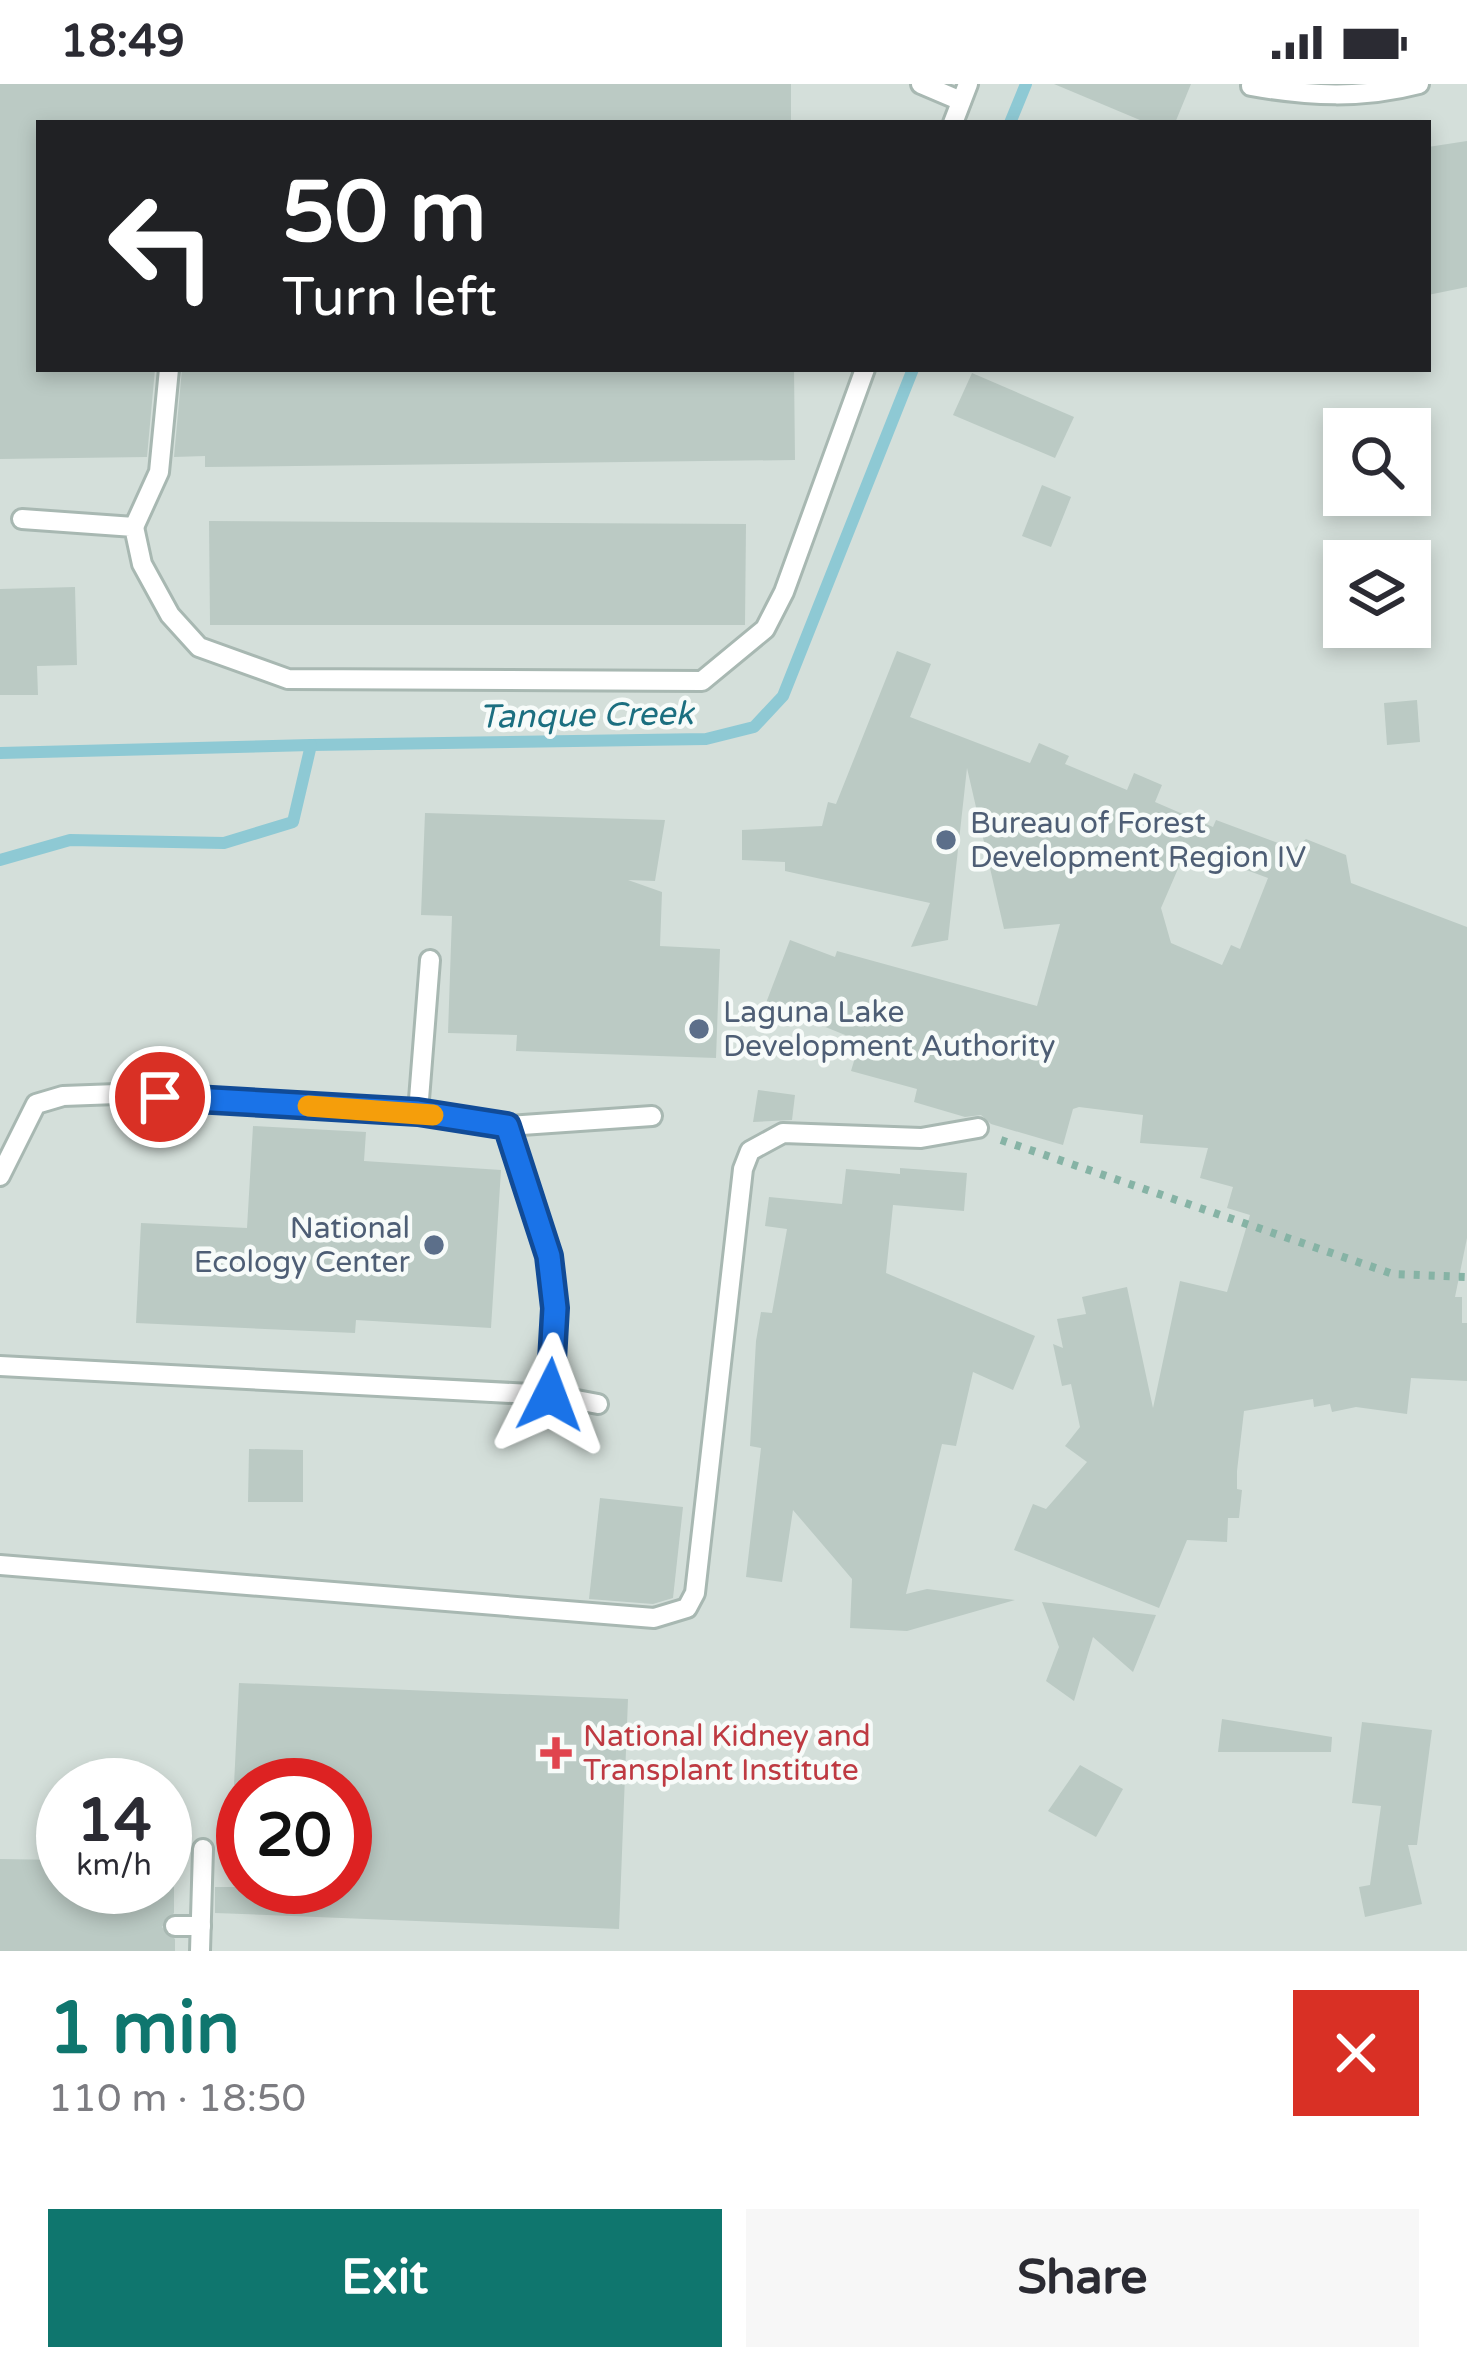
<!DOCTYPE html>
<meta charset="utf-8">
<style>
body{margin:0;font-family:"Varela Round",sans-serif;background:#f7f7f7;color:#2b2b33;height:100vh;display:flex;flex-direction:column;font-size:45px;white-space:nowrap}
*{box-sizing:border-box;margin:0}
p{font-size:39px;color:#7c7c81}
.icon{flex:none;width:66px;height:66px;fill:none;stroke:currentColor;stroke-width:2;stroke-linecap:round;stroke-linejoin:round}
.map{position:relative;height:1867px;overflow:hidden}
.side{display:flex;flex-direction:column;background:#fff;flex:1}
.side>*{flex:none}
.banner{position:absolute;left:36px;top:36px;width:1395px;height:252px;border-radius:0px;box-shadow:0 6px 18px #0003;background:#202124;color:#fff;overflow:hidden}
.tools{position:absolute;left:1323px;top:324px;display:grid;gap:24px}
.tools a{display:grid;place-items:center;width:108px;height:108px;border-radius:0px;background:#fff;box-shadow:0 6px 18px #0003;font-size:60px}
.speed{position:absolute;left:36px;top:1674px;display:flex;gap:24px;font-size:60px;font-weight:700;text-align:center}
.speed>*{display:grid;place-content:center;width:156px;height:156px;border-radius:50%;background:#fff;box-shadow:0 6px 18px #0003;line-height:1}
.speed small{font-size:30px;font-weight:400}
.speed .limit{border:18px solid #d22;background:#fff;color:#111}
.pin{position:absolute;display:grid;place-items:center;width:102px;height:102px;color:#fff;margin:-51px;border:6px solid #fff;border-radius:50%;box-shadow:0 3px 12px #0007}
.me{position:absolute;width:132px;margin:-66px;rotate:3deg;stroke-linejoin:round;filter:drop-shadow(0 0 9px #0008)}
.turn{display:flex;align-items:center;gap:42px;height:252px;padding:0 48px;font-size:54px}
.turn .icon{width:156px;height:156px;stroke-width:2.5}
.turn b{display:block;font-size:84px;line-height:102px}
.round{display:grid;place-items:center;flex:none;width:126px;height:126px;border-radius:0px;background:#f7f7f7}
.headline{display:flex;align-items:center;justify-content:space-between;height:204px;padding:0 48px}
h1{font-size:72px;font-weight:800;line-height:90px;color:#0f766e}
.action{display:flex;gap:24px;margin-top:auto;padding:24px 48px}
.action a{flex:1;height:138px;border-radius:0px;background:#0f766e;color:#fff;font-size:48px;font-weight:800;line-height:138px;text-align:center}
.action a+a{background:#f7f7f7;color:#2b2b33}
.status{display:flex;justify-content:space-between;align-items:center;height:84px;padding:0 60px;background:#fff;direction:ltr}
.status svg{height:33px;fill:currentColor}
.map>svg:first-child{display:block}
.built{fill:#d4dfda;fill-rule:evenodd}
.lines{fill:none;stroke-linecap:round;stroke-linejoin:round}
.stream{stroke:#8ec9d4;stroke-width:12}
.building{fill:#bbcac4;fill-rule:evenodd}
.service-casing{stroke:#a8b8b2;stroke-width:24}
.path{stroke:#86b3a5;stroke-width:8;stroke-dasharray:6 9;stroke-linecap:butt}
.service{stroke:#fff;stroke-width:18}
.route-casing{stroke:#114b97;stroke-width:30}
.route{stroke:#1a73e8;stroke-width:21}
.slow{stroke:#f59e0b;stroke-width:21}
.service-dot{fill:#5c6f8a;stroke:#f7fbf9;stroke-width:4.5}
.health-dot{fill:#e0444e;stroke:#f7fbf9;stroke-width:4.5}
.labels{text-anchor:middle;stroke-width:9;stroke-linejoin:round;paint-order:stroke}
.service-label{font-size:30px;fill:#4e5e75;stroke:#f7fbf9;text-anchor:start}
.health-label{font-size:30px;fill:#be3a42;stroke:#f7fbf9;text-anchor:start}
.water-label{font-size:33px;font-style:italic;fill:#1c6f80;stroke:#f7fbf9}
</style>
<div class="status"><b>18:49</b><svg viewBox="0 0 49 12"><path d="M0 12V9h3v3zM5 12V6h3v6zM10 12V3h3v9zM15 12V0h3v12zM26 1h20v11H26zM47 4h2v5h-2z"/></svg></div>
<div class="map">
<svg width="1467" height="1867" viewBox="0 0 1467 1867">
<rect width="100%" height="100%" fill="#e6efeb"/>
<!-- built -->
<path class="built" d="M 0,0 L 1467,0 L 1467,1867 L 0,1867 ZM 39,39 L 1428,39 L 1428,285 L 39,285 ZM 1344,345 L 1410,345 L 1410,411 L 1344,411 ZM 1344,477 L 1410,477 L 1410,543 L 1344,543 ZM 63,1701 L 165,1701 L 165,1803 L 63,1803 ZM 243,1701 L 345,1701 L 345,1803 L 243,1803 Z"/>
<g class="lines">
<!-- stream -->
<g class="stream">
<path d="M 1010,39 L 1026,0"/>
<path d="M 311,661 L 706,655 L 754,643 L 783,612 L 913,285"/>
<path d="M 0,669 L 311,661 L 293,738 L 224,759 L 70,756 L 0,776"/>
</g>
</g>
<!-- building -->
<g class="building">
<path d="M 0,0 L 791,0 L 791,39 L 39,39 L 39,285 L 155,285 L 147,373 L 0,375 Z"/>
<path d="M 1054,0 L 1191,0 L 1175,39 L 1147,39 Z"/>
<path d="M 1467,57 L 1467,203 L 1428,211 L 1428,63 Z"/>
<path d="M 182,285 L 794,285 L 795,376 L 205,383 L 205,372 L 174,373 Z"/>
<path d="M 972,289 L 1074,333 L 1055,374 L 953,331 Z"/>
<path d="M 1042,401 L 1071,413 L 1051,463 L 1022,452 Z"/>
<path d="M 209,437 L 746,440 L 745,541 L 210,541 Z"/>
<path d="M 75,503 L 77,581 L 37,582 L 38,611 L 0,611 L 0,505 Z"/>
<path d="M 897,567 L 931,580 L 910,633 L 1030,679 L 1039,659 L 1069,672 L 1065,680 L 1127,706 L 1134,689 L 1162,701 L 1155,718 L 1213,743 L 1216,736 L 1294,765 L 1306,755 L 1346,771 L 1351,799 L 1467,843 L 1467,1154 L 1455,1213 L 1462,1213 L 1462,1239 L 1467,1239 L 1467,1297 L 1411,1294 L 1407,1330 L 1356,1323 L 1332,1328 L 1330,1320 L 1314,1323 L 1313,1315 L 1244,1327 L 1237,1387 L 1237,1405 L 1242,1406 L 1239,1434 L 1228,1434 L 1227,1458 L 1187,1456 L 1159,1524 L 1014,1466 L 1033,1420 L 1046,1425 L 1087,1378 L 1065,1362 L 1080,1343 L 1071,1300 L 1062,1302 L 1053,1260 L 1063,1264 L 1057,1235 L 1086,1230 L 1082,1213 L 1127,1203 L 1153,1324 L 1180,1197 L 1227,1208 L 1250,1131 L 1227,1124 L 1233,1103 L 1200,1094 L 1208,1064 L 1140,1059 L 1143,1031 L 1079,1023 L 1073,1025 L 1063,1061 L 991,1040 L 981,1031 L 965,1033 L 914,1018 L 917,1005 L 851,987 L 860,957 L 766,919 L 790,856 L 835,873 L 837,867 L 1037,922 L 1060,840 L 1004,845 L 967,684 L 948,856 L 911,863 L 930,819 L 785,787 L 785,778 L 742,776 L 742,746 L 822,742 L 828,718 L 836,720 ZM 1187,764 L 1268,794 L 1240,865 L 1231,861 L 1222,881 L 1171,859 L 1161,824 Z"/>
<path d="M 1417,616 L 1420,658 L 1387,661 L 1384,619 Z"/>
<path d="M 425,729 L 665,736 L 655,797 L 628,796 L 662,808 L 660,862 L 720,865 L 716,974 L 516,967 L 517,951 L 448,949 L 452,832 L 421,831 Z"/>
<path d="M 758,1006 L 795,1011 L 792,1036 L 753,1038 Z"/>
<path d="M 253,1042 L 366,1048 L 364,1077 L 501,1086 L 491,1244 L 356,1236 L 355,1249 L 136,1239 L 141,1139 L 247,1144 Z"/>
<path d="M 900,1084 L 967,1089 L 964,1127 L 893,1121 L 886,1189 L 1035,1252 L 1013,1306 L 973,1288 L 956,1362 L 942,1360 L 906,1510 L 927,1505 L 1015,1516 L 907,1547 L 850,1544 L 852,1495 L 793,1426 L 782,1498 L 746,1493 L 761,1364 L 750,1362 L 756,1257 L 761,1228 L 772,1229 L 787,1145 L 765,1142 L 769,1113 L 842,1120 L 846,1085 L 900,1090 Z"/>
<path d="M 249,1365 L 303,1366 L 303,1418 L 248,1418 Z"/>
<path d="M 600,1414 L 683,1423 L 673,1514 L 653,1520 L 589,1515 Z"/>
<path d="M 1042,1518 L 1156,1531 L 1133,1588 L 1093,1553 L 1074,1617 L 1046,1597 L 1059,1563 Z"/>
<path d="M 239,1599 L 628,1615 L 619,1845 L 215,1829 L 215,1803 L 345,1803 L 345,1701 L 234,1701 Z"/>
<path d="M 1222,1635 L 1332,1653 L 1331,1668 L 1218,1668 Z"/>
<path d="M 1362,1638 L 1432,1646 L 1417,1761 L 1408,1761 L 1422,1820 L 1365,1833 L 1359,1803 L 1370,1801 L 1381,1722 L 1352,1719 Z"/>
<path d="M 1080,1681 L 1123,1705 L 1096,1753 L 1048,1727 Z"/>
<path d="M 0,1775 L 63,1776 L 63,1803 L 174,1803 L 174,1829 L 162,1843 L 175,1855 L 175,1867 L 0,1867 Z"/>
</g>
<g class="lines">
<defs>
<g id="service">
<path d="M 921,0 L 961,17"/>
<path d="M 1251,2 C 1309,12 1362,15 1419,0"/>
<path d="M 953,39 L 968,0"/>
<path d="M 22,435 L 134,443 L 142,480 L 170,531 L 199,563 L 288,595 L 702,597 L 765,545 L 784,508 L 865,285"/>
<path d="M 134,443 L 159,388 L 169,285"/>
<path d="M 418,1028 L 430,876"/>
<path d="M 507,1042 L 549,1172 L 555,1224 L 550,1311"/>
<path d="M 0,1092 L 36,1020 L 63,1012 L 117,1010 L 418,1028 L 507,1042 L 652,1032"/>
<path d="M 0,1282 L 550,1311 L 598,1320"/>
<path d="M 0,1481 L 654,1534 L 687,1524 L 695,1509 L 743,1085 L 750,1067 L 783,1049 L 921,1054 L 978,1044"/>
<path d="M 175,1842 L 201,1842"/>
<path d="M 200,1867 L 203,1765"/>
</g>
</defs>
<!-- service casing -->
<use href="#service" class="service-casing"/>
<!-- path -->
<path class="path" d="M 1001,1056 L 1393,1190 L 1467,1193"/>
<!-- service -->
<use href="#service" class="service"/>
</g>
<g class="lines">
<defs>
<path id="route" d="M 160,1013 L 418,1028 L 507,1042 L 549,1172 L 555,1224 L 550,1311"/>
</defs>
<!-- route casing -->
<use href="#route" class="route-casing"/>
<!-- route -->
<use href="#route" class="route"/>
<!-- slow -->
<path class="slow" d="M 308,1022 L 433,1031"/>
</g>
<!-- markers -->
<g class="service-dot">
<circle cx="946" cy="756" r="12"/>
<circle cx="699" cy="945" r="12"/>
<circle cx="434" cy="1161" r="12"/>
</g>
<path class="health-dot" d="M550 1651h12v12h12v12h-12v12h-12v-12h-12v-12h12z"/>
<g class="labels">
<!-- service labels -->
<g class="service-label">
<text x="970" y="749">Bureau of Forest<tspan x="970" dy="34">Development Region IV</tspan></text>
<text x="723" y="938">Laguna Lake<tspan x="723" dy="34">Development Authority</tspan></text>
<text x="410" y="1154" text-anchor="end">National<tspan x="410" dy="34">Ecology Center</tspan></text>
</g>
<!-- health labels -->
<g class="health-label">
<text x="583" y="1662">National Kidney and<tspan x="583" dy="34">Transplant Institute</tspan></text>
</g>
<!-- water labels -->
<g class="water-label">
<text transform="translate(586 630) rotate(-1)" y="12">Tanque Creek</text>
</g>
</g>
</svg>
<div class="tools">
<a><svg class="icon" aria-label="search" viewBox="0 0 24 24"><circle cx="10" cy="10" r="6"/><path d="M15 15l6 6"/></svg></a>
<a><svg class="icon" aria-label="layers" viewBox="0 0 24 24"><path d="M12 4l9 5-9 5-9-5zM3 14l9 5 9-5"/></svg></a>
</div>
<div class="speed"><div>14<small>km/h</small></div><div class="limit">20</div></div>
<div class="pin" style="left:160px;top:1013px;background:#d93025"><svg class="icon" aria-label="arrive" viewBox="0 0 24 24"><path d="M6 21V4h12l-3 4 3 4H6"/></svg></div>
<svg class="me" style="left:550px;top:1311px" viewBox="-20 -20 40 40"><path d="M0-17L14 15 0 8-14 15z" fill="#1a73e8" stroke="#fff" stroke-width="4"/></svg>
<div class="banner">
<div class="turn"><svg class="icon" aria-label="left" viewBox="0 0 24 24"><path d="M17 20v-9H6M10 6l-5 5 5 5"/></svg><div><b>50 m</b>Turn left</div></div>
</div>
</div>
<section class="side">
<div class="headline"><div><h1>1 min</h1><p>110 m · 18:50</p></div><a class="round" style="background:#d93025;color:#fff"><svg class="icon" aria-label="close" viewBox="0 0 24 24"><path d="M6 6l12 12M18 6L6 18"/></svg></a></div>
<div class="action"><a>Exit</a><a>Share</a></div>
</section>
